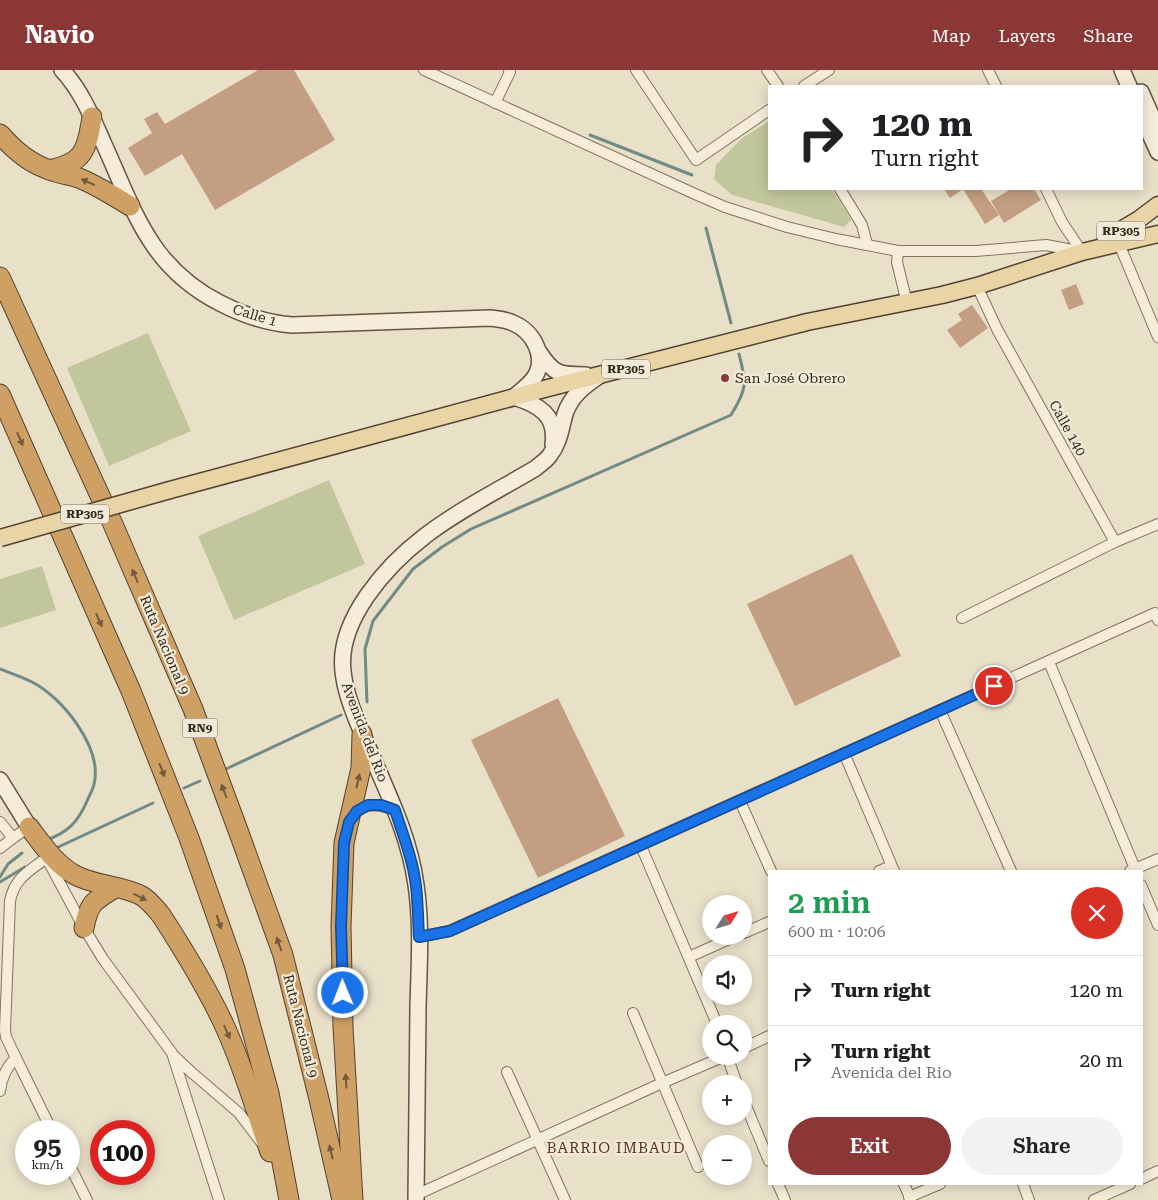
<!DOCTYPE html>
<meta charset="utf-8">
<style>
body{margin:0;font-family:"Roboto Serif",serif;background:#f2f2f2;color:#202124;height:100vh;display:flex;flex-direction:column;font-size:19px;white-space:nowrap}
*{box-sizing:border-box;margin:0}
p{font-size:16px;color:#757577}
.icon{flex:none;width:28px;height:28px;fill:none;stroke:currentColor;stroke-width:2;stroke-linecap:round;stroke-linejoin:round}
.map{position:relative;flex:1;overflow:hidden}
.panel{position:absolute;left:768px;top:800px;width:375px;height:315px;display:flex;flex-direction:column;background:#fff;border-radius:0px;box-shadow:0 2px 12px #0003}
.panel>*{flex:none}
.banner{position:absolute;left:768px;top:15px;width:375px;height:105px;border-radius:0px;box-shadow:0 2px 12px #0003;background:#fff;color:#202124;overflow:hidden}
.needle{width:32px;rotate:53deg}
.tools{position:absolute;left:702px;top:825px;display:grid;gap:10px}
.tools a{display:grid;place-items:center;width:50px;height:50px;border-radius:50%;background:#fff;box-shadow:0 2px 12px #0003;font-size:25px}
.speed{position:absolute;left:15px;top:1050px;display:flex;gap:10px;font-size:25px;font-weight:700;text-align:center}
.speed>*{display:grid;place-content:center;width:65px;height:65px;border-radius:50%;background:#fff;box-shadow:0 2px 12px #0003;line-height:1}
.speed small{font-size:12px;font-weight:400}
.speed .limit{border:8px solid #d22;background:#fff;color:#111}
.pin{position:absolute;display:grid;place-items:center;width:42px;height:42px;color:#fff;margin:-21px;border:2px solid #fff;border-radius:50%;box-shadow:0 1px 5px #0007}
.me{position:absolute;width:55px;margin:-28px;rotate:359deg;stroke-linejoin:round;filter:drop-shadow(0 0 4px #0008)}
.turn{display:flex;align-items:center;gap:18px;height:105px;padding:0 20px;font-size:22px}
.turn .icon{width:65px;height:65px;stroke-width:2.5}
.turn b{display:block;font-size:35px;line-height:42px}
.round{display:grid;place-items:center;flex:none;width:52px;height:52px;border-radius:26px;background:#f2f2f2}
.head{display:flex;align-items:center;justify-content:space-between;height:85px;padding:0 20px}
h1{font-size:30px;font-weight:600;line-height:38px;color:#1e9e55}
.cta{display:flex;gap:10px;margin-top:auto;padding:10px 20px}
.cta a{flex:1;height:58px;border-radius:30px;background:#8b3736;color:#fff;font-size:20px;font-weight:600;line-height:58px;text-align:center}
.cta a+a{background:#f2f2f2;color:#202124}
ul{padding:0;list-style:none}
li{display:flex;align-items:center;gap:15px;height:70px;padding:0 20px;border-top:1px solid #e0e0e0}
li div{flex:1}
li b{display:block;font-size:19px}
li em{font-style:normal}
header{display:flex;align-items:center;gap:30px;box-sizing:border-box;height:70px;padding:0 25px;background:#8b3736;color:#fff}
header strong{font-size:24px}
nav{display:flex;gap:28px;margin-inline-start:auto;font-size:18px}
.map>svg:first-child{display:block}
.green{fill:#c1c69d}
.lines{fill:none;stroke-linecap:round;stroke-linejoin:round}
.stream{stroke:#708b85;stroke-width:3}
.building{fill:#c39e82}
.street-casing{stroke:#83735f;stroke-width:12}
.secondary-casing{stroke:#655442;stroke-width:18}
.primary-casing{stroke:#524233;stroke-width:19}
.highway-casing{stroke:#524233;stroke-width:21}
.street{stroke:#f5edda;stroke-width:10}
.secondary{stroke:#f5edda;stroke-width:15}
.primary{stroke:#e8d4a5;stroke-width:16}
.highway{stroke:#cea063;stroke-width:19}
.primary-bridge-casing{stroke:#524233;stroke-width:19;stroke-linecap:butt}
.primary-bridge{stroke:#e8d4a5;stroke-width:16}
.oneway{fill:#725a3b}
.route-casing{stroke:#114b97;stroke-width:12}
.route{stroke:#1a73e8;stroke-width:9}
.poi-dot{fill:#8b3736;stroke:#f2ead7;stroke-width:2}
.labels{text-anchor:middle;stroke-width:4.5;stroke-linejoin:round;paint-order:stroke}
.shield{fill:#f2ead7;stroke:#6e6458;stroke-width:1}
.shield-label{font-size:12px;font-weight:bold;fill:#352b21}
.street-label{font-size:14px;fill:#352b21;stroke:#f2ead7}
.poi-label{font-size:14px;fill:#352b21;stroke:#f2ead7;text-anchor:start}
.neighbourhood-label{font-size:15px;letter-spacing:1px;fill:#5d3225;stroke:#f2ead7}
</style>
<header>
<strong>Navio</strong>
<nav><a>Map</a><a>Layers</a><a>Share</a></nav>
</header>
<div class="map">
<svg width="1158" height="1130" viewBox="0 0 1158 1130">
<rect width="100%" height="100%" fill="#e9e0c8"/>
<!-- green -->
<g class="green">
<path d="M 769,51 L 769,119 L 832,119 L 851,150 L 844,157 L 732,125 L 714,109 L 716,95 L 741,69 Z"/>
<path d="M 148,263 L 191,361 L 109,396 L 67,298 Z"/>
<path d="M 329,410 L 365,494 L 234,550 L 198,466 Z"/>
<path d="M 42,496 L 56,540 L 0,558 L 0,509 Z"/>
</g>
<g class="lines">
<!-- stream -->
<g class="stream">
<path d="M 590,65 L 692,105"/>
<path d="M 706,158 L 731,253"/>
<path d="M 0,599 C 10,603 22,607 32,612 C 62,627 103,678 94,714 C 93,720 89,726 87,731 C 78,752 68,762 47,770"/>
<path d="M 367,632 L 365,579 L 373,551 L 413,499 L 442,477 L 471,459 L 731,345 C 747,319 747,314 739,284"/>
<path d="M 226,699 L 341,645"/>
<path d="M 184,718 L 200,711"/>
<path d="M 54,779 L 153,733"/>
<path d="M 0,807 L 8,794 L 22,783"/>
<path d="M 0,812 L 25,797"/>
</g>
</g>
<!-- building -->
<g class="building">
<path d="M 258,0 L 294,0 L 335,70 L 215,140 L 182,84 L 145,106 L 128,78 L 152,63 L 144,49 L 157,42 L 165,54 Z"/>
<path d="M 944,119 L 981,119 L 999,145 L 985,154 L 963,119 L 950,128 Z"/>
<path d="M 1011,119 L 1034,119 L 1041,130 L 1004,153 L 991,131 Z"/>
<path d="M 1076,214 L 1084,234 L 1069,240 L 1061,220 Z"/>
<path d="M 972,235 L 988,258 L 960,278 L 947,260 L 962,250 L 958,244 Z"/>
<path d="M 852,484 L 901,586 L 795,636 L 747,534 Z"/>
<path d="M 558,628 L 625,766 L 538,808 L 471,670 Z"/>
</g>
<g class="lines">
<defs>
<g id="street">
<path d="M 424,0 L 695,124 L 725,137 L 787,157 L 836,169 L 898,181 L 976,181 L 1046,175 L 1078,181"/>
<path d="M 636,0 L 696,90 L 769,40"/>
<path d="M 767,0 L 778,16"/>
<path d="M 988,0 L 996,16"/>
<path d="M 804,16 L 829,0"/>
<path d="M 495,33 L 510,2 L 509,0"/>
<path d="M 840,119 L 862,155 L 867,174"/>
<path d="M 1046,119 L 1062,152 L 1082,182"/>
<path d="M 1117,169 L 1158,267"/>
<path d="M 898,181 L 897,192 L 907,233"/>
<path d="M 977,216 L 997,259 L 1115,472 L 1158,454"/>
<path d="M 962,548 L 1115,472"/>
<path d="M 1049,592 L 1136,801"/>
<path d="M 940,640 L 1011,801"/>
<path d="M 844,683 L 894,801"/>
<path d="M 740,731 L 771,801"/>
<path d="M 352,747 C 364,732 378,734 395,740"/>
<path d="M 0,752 L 13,768 L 29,757 L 31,762"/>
<path d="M 641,776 L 717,954"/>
<path d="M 0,778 L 13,768"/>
<path d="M 47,789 L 84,858 L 103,889 L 172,983 L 219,1130"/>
<path d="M 879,801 L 891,796"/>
<path d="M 1130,801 L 1158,789"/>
<path d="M 1141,815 L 1158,855"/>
<path d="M 744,863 L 769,852"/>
<path d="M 419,867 L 449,861 L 1155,543 L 1158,550"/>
<path d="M 689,887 L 736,866"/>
<path d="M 633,943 L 698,1097"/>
<path d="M 744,978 L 769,966"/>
<path d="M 174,986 L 190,1001 L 239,1043 L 261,1072"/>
<path d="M 727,986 L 737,1014"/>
<path d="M 16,988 L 52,1061"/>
<path d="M 507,1002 L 565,1130"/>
<path d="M 0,1021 C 1,1009 7,996 16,988 L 6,967 L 5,960 L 10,831 C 15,807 29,802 46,788"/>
<path d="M 744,1031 L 769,1091"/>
<path d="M 69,1094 L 87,1130"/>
<path d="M 1141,1109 L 1158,1101"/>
<path d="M 778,1114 L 785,1130"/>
<path d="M 904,1114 L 911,1130"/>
<path d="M 1023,1114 L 1029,1130"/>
<path d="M 416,1125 L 662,1013 L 725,986"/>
<path d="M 909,1127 L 940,1114"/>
<path d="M 1094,1130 L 1130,1114"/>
</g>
<g id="secondary">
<path d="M 62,0 C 81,20 92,47 103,72 C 134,140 149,197 220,233 C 243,245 266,253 292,255 L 490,248 C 498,249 505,249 513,253 C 533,261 548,288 534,308 C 529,315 521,321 514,327 C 539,335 557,345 553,374"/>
<path d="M 1122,0 L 1129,16"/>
<path d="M 1141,22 L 1158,60"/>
<path d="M 1144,51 L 1158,82"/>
<path d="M 539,282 C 554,305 560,305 586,305"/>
<path d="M 0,710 L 29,757"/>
<path d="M 416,1130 C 417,1066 417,1001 418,937 C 419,897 422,855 416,815 C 409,762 383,714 363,665 C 354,645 345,623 343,601 C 337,550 387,495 425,466 C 459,440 499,420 536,398 C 540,394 547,390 550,385 C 560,372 561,358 565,344 C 571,326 584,316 599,306"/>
</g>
<g id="primary">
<path d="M 1106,169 L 1138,150 L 1158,135"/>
<path d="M 170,420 L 548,318 L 807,252 L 942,225 L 977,216 L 1082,182 L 1158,164"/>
</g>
<g id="highway">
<path d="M 0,64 C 13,79 30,94 50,100 C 59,104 70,105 79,108 C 98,116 114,126 130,136"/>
<path d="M 49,100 C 84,93 87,80 92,47"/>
<path d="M 0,207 L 112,452 L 193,639 L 239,763 L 283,885 L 319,1029 L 342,1130"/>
<path d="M 0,324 L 131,621 L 189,768 L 235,899 L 269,1023 L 289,1130"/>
<path d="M 29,757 C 42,774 55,794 75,805 C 95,816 122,815 142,826 C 150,831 155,838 161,845 C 185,882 208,919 226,959 C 244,999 256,1041 270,1082"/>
<path d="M 84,858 C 89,832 94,831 115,818"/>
<path d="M 353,1130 L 343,957 L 341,856 L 344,773 L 361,698 L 362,664"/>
</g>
</defs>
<!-- street casing -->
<use href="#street" class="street-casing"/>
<!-- secondary casing -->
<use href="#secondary" class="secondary-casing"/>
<!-- primary casing -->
<use href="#primary" class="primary-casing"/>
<!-- highway casing -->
<use href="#highway" class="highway-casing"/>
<!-- street -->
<use href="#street" class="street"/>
<!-- secondary -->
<use href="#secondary" class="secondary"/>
<!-- primary -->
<use href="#primary" class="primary"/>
<!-- highway -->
<use href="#highway" class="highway"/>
<defs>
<path id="primary-bridge" d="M 0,468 L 170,420"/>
</defs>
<!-- primary-bridge casing -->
<use href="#primary-bridge" class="primary-bridge-casing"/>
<!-- primary-bridge -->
<use href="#primary-bridge" class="primary-bridge"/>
</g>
<!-- one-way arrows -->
<defs><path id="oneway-solid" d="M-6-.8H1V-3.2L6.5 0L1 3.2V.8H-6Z" transform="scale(1.25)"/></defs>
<g class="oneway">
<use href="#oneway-solid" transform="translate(88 112) rotate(-156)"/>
<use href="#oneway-solid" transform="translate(20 369) rotate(66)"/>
<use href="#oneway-solid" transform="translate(135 506) rotate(-113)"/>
<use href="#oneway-solid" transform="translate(99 550) rotate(66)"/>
<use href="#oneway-solid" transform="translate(162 700) rotate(68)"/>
<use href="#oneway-solid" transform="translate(358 711) rotate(-77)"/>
<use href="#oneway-solid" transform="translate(224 721) rotate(-111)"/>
<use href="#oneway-solid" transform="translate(140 827) rotate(27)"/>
<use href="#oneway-solid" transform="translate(219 852) rotate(71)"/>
<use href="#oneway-solid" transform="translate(279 874) rotate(-110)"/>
<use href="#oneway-solid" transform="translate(227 962) rotate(66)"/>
<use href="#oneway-solid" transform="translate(346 1011) rotate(-93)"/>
<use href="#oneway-solid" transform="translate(331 1082) rotate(-103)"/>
</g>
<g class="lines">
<defs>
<path id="route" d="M 343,923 L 341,856 L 344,773 L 349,752 L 357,741 L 368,735 L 381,735 L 395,740 C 403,765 413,790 416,816 C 418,833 418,850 419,867 L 450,861 L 994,616"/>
</defs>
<!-- route casing -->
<use href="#route" class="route-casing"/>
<!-- route -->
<use href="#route" class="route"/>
</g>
<!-- markers -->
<circle class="poi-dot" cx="725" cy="308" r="5"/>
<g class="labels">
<!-- shield labels -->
<g class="shield">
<rect x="1097" y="151.5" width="48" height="19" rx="4"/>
<rect x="602" y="289.5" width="48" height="19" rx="4"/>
<rect x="61" y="434.5" width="48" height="19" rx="4"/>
<rect x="182.5" y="648.5" width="35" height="19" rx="4"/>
</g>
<g class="shield-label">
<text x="1121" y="165">RP305</text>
<text x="626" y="303">RP305</text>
<text x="85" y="448">RP305</text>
<text x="200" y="662">RN9</text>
</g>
<!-- street labels -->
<g class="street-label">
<text transform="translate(255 245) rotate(17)" y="5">Calle 1</text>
<text transform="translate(1068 358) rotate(61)" y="5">Calle 140</text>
<text transform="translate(165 575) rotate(67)" y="5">Ruta Nacional 9</text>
<text transform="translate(365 662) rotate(69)" y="5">Avenida del Rio</text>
<text transform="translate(301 956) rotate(76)" y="5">Ruta Nacional 9</text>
</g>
<!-- poi labels -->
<g class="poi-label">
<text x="735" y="313">San José Obrero</text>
</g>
<!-- neighbourhood labels -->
<g class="neighbourhood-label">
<text x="616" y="1083">BARRIO IMBAUD</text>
</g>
</g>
</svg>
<div class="tools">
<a><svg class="needle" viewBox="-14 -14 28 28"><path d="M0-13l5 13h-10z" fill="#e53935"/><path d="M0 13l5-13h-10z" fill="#757577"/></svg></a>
<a><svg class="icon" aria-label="sound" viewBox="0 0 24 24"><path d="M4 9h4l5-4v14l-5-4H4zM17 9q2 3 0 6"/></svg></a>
<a><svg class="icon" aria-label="search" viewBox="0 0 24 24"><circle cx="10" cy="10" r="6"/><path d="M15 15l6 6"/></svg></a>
<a>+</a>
<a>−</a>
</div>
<div class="speed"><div>95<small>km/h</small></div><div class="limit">100</div></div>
<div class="pin" style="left:994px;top:616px;background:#d93025"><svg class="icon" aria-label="arrive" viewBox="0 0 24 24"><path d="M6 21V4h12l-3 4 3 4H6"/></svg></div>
<svg class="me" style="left:343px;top:923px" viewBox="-20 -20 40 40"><circle r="17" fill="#1a73e8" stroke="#fff" stroke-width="3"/><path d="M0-11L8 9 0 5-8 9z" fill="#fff"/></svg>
<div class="banner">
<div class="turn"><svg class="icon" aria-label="right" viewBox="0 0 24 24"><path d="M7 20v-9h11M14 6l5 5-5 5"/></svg><div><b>120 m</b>Turn right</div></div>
</div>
<section class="panel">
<div class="head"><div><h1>2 min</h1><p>600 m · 10:06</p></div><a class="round" style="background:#d93025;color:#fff"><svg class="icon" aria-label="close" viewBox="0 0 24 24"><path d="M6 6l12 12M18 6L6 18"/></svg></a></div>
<ul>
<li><svg class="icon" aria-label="right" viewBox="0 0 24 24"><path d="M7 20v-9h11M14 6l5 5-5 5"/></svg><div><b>Turn right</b></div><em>120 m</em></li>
<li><svg class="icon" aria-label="right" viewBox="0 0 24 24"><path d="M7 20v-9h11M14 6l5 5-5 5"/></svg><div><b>Turn right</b><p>Avenida del Rio</p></div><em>20 m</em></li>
</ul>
<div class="cta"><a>Exit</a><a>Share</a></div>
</section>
</div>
